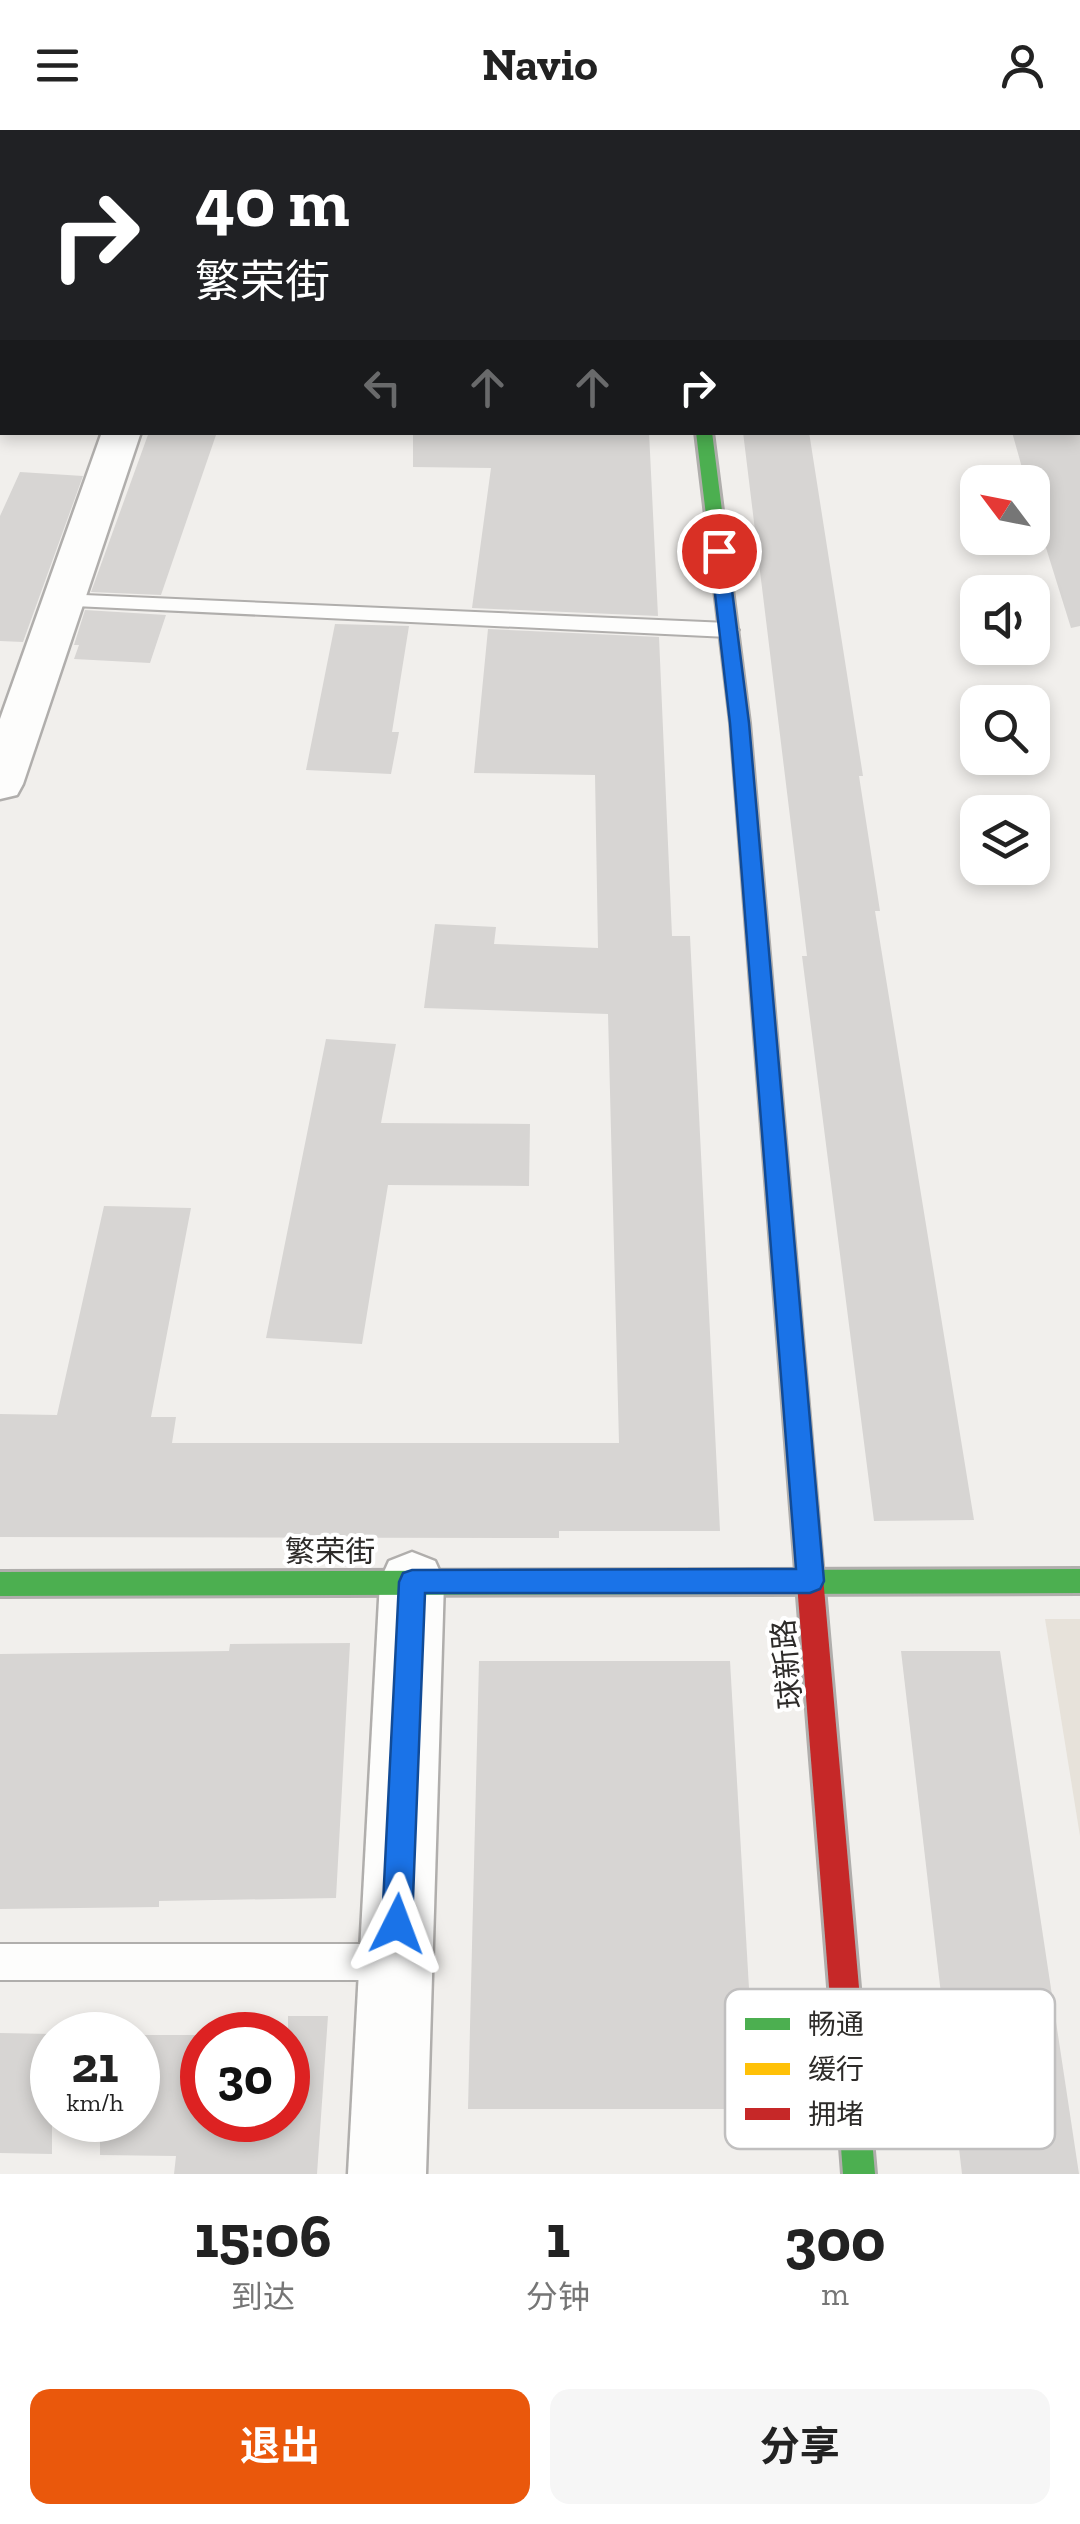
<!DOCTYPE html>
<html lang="zh">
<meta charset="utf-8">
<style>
body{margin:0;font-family:"Zilla Slab","Noto Sans SC",serif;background:#f6f6f6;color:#222;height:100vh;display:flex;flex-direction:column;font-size:38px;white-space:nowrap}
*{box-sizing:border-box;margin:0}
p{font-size:32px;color:#767676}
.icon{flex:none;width:55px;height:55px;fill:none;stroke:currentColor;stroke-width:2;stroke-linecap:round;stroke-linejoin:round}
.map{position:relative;height:2044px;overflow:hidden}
.details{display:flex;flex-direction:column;background:#fff;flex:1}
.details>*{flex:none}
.top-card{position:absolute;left:0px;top:0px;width:1080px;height:305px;box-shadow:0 5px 15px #0003;background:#202124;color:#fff;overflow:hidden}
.needle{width:65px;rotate:302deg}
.controls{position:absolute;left:960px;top:335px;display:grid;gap:20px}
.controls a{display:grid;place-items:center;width:90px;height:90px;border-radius:20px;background:#fff;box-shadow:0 5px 15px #0003;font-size:50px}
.speed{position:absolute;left:30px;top:1882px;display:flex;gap:20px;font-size:50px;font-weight:700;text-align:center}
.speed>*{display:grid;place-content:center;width:130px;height:130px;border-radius:50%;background:#fff;box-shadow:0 5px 15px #0003;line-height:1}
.speed small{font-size:25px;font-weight:400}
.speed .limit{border:15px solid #d22;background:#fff;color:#111}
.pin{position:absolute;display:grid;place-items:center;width:85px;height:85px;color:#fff;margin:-42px;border:5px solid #fff;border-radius:50%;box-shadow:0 2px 10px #0007}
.me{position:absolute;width:110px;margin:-55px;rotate:3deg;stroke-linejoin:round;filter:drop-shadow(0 0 8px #0008)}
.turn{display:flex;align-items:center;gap:35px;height:210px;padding:0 30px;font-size:45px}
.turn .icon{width:130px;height:130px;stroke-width:2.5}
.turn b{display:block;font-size:70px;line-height:85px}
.lanes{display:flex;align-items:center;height:95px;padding:0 30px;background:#0003;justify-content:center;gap:50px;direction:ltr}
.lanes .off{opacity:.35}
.eta{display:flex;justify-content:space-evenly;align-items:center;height:170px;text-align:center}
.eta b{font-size:60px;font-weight:700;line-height:70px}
.button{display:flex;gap:20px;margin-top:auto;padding:20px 30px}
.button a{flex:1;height:115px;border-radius:20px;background:#ea580c;color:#fff;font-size:40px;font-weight:700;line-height:115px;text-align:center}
.button a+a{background:#f6f6f6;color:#222}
header{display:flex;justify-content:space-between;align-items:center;height:130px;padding:0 30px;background:#fff;font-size:45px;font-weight:700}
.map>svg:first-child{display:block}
.built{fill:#e7e2da}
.water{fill:#a8e9f4}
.building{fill:#d7d5d3}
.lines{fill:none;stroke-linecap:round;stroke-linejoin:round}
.lane-casing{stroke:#b0aeac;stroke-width:4}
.street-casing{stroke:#b0aeac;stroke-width:5}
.fast-casing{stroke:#b0aeac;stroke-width:6}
.slow-casing{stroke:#b0aeac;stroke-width:6}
.jam-casing{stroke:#b0aeac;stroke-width:6}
.lane{fill:#fdfdfc;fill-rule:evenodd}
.street{fill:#fdfdfc;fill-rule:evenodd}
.fast{fill:#4caf50;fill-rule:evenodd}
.slow{fill:#ffc107;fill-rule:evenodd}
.jam{fill:#c62828;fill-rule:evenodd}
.route{fill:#1a73e8;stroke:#114b97;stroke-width:2.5}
.labels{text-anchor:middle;stroke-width:8;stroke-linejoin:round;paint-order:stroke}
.street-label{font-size:30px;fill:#2d2b29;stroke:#fff}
.key{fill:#fff;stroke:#c0bfbf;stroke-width:2.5}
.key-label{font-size:28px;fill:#2d2b29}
</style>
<header><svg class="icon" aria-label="menu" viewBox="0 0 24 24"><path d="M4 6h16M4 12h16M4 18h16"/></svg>Navio<svg class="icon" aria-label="person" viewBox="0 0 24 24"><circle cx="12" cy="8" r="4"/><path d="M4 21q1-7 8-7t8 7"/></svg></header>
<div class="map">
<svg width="1080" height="2044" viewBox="0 0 1080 2044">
<rect width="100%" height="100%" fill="#f1efec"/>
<!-- built -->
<path class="built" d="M 1045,1489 L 1080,1489 L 1080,1706 Z"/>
<!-- water -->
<path class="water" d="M 485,0 L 1080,0 L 1080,41 L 1078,2 Z"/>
<!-- building -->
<g class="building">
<path d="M 149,302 L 217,302 L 161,465 L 91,462 Z"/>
<path d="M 413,302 L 649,302 L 658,486 L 472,478 L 491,338 L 413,337 Z"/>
<path d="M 743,302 L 809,302 L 863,646 L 859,646 L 880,781 L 875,781 L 974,1390 L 874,1391 L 802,826 L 807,826 Z"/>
<path d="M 1012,302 L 1080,302 L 1080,496 L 1071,498 L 1032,373 L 1032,352 L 1026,352 Z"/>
<path d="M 20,342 L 83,346 L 23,512 L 0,511 L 0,386 Z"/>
<path d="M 85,480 L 166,485 L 150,533 L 74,529 L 79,515 L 74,515 Z"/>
<path d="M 335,494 L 409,496 L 392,602 L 399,602 L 391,644 L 306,640 Z"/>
<path d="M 488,499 L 659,507 L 672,806 L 690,806 L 720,1401 L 559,1401 L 559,1408 L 0,1407 L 0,1284 L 57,1285 L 104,1076 L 191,1078 L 151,1287 L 176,1287 L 172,1313 L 619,1313 L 608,884 L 424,878 L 435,794 L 496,797 L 494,814 L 598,818 L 595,645 L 474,643 Z"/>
<path d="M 326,909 L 396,914 L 381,993 L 530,994 L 529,1056 L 388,1055 L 362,1214 L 266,1208 Z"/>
<path d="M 350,1513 L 336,1768 L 159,1771 L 159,1777 L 0,1779 L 0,1524 L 229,1521 L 230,1514 Z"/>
<path d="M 901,1521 L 1000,1521 L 1079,2044 L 962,2044 Z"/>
<path d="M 479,1531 L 730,1531 L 756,1979 L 468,1979 Z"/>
<path d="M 288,1886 L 328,1886 L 317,2044 L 174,2044 L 176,2026 L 100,2025 L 100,1990 L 138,1990 L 138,1905 L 202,1905 L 202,1990 L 288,1990 Z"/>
<path d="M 0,1903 L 52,1904 L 52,2024 L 0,2023 Z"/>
</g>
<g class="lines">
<defs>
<g id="lane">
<rect x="0" y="61" width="2" height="10"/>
<path d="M 61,464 L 728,493 L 739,500 L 728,507 L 53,475 L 50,470 Z"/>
<path d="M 0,1814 L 393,1814 L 406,1819 L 411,1832 L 406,1845 L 393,1850 L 0,1850 Z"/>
</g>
<g id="street">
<path d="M 102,302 L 141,302 L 23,654 L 17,665 L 0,669 L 0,589 Z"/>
<path d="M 412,1422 L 435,1431 L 444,1451 L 426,2044 L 348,2044 L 380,1451 L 389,1431 Z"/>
</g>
<g id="fast">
<path d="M 1080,206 L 1080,216 L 1078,215 L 1078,207 Z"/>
<path d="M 696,302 L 712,302 L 749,593 L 817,1378 L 813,1386 L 804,1389 L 795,1386 L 791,1378 L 731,593 Z"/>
<path d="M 1080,1439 L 1080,1463 L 0,1466 L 0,1442 Z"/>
<path d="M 845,1854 L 856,1858 L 860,1869 L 875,2044 L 843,2044 L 830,1869 L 834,1858 Z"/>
</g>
<rect id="slow" x="0" y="121" width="2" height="8"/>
<path id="jam" d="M 804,1367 L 813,1370 L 817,1378 L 860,1869 L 856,1880 L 845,1884 L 834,1880 L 830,1869 L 791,1378 L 795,1370 Z"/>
</defs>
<!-- lane casing -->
<use href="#lane" class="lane-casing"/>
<!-- street casing -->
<use href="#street" class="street-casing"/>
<!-- fast casing -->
<use href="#fast" class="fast-casing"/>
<!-- slow casing -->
<use href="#slow" class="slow-casing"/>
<!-- jam casing -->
<use href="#jam" class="jam-casing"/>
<!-- lane -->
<use href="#lane" class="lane"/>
<!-- street -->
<use href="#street" class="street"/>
<!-- fast -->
<use href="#fast" class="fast"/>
<!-- slow -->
<use href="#slow" class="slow"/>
<!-- jam -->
<use href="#jam" class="jam"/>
</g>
<!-- route -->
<path class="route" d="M 719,416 L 727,421 L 749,593 L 824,1451 L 820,1459 L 810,1463 L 425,1463 L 412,1794 L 408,1805 L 397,1809 L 386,1805 L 382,1794 L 399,1452 L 403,1443 L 412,1440 L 796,1439 L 730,593 L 710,421 Z"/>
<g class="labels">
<!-- street labels -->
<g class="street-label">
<text x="330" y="1432">繁荣街</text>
<text transform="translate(787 1534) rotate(-95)" y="10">球新路</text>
</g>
</g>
<!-- legend -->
<rect x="725" y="1859" width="330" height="160" rx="15" class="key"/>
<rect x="745" y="1888" width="45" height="12" fill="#4caf50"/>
<rect x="745" y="1933" width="45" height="12" fill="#ffc107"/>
<rect x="745" y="1978" width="45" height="12" fill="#c62828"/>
<g class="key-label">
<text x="808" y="1904">畅通</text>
<text x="808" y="1949">缓行</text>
<text x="808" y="1994">拥堵</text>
</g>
</svg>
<div class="controls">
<a><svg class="needle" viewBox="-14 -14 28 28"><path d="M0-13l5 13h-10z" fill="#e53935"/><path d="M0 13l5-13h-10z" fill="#767676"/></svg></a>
<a><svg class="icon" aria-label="sound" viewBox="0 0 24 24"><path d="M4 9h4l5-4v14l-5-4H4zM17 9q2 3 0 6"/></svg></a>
<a><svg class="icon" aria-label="search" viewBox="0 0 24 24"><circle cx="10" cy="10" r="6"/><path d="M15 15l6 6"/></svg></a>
<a><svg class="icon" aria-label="layers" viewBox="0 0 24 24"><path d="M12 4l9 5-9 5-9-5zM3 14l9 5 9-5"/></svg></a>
</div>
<div class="speed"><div>21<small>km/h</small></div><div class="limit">30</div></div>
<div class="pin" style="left:719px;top:421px;background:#d93025"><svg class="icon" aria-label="arrive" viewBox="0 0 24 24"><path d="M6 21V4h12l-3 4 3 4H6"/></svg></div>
<svg class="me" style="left:397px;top:1794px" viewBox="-20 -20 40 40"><path d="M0-17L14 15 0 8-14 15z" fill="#1a73e8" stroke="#fff" stroke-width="4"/></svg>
<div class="top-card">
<div class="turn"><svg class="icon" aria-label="right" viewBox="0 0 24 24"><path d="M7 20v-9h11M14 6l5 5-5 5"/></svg><div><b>40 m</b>繁荣街</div></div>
<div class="lanes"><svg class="icon off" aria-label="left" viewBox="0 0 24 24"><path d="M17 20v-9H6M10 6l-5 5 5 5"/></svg><svg class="icon off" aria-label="ahead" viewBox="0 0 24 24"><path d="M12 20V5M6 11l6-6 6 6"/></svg><svg class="icon off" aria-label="ahead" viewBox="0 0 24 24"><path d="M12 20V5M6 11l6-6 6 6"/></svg><svg class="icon" aria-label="right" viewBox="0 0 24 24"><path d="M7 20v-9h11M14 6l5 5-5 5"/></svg></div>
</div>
</div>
<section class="details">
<div class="eta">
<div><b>15:06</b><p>到达</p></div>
<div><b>1</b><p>分钟</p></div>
<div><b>300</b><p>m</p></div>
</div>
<div class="button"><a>退出</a><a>分享</a></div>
</section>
